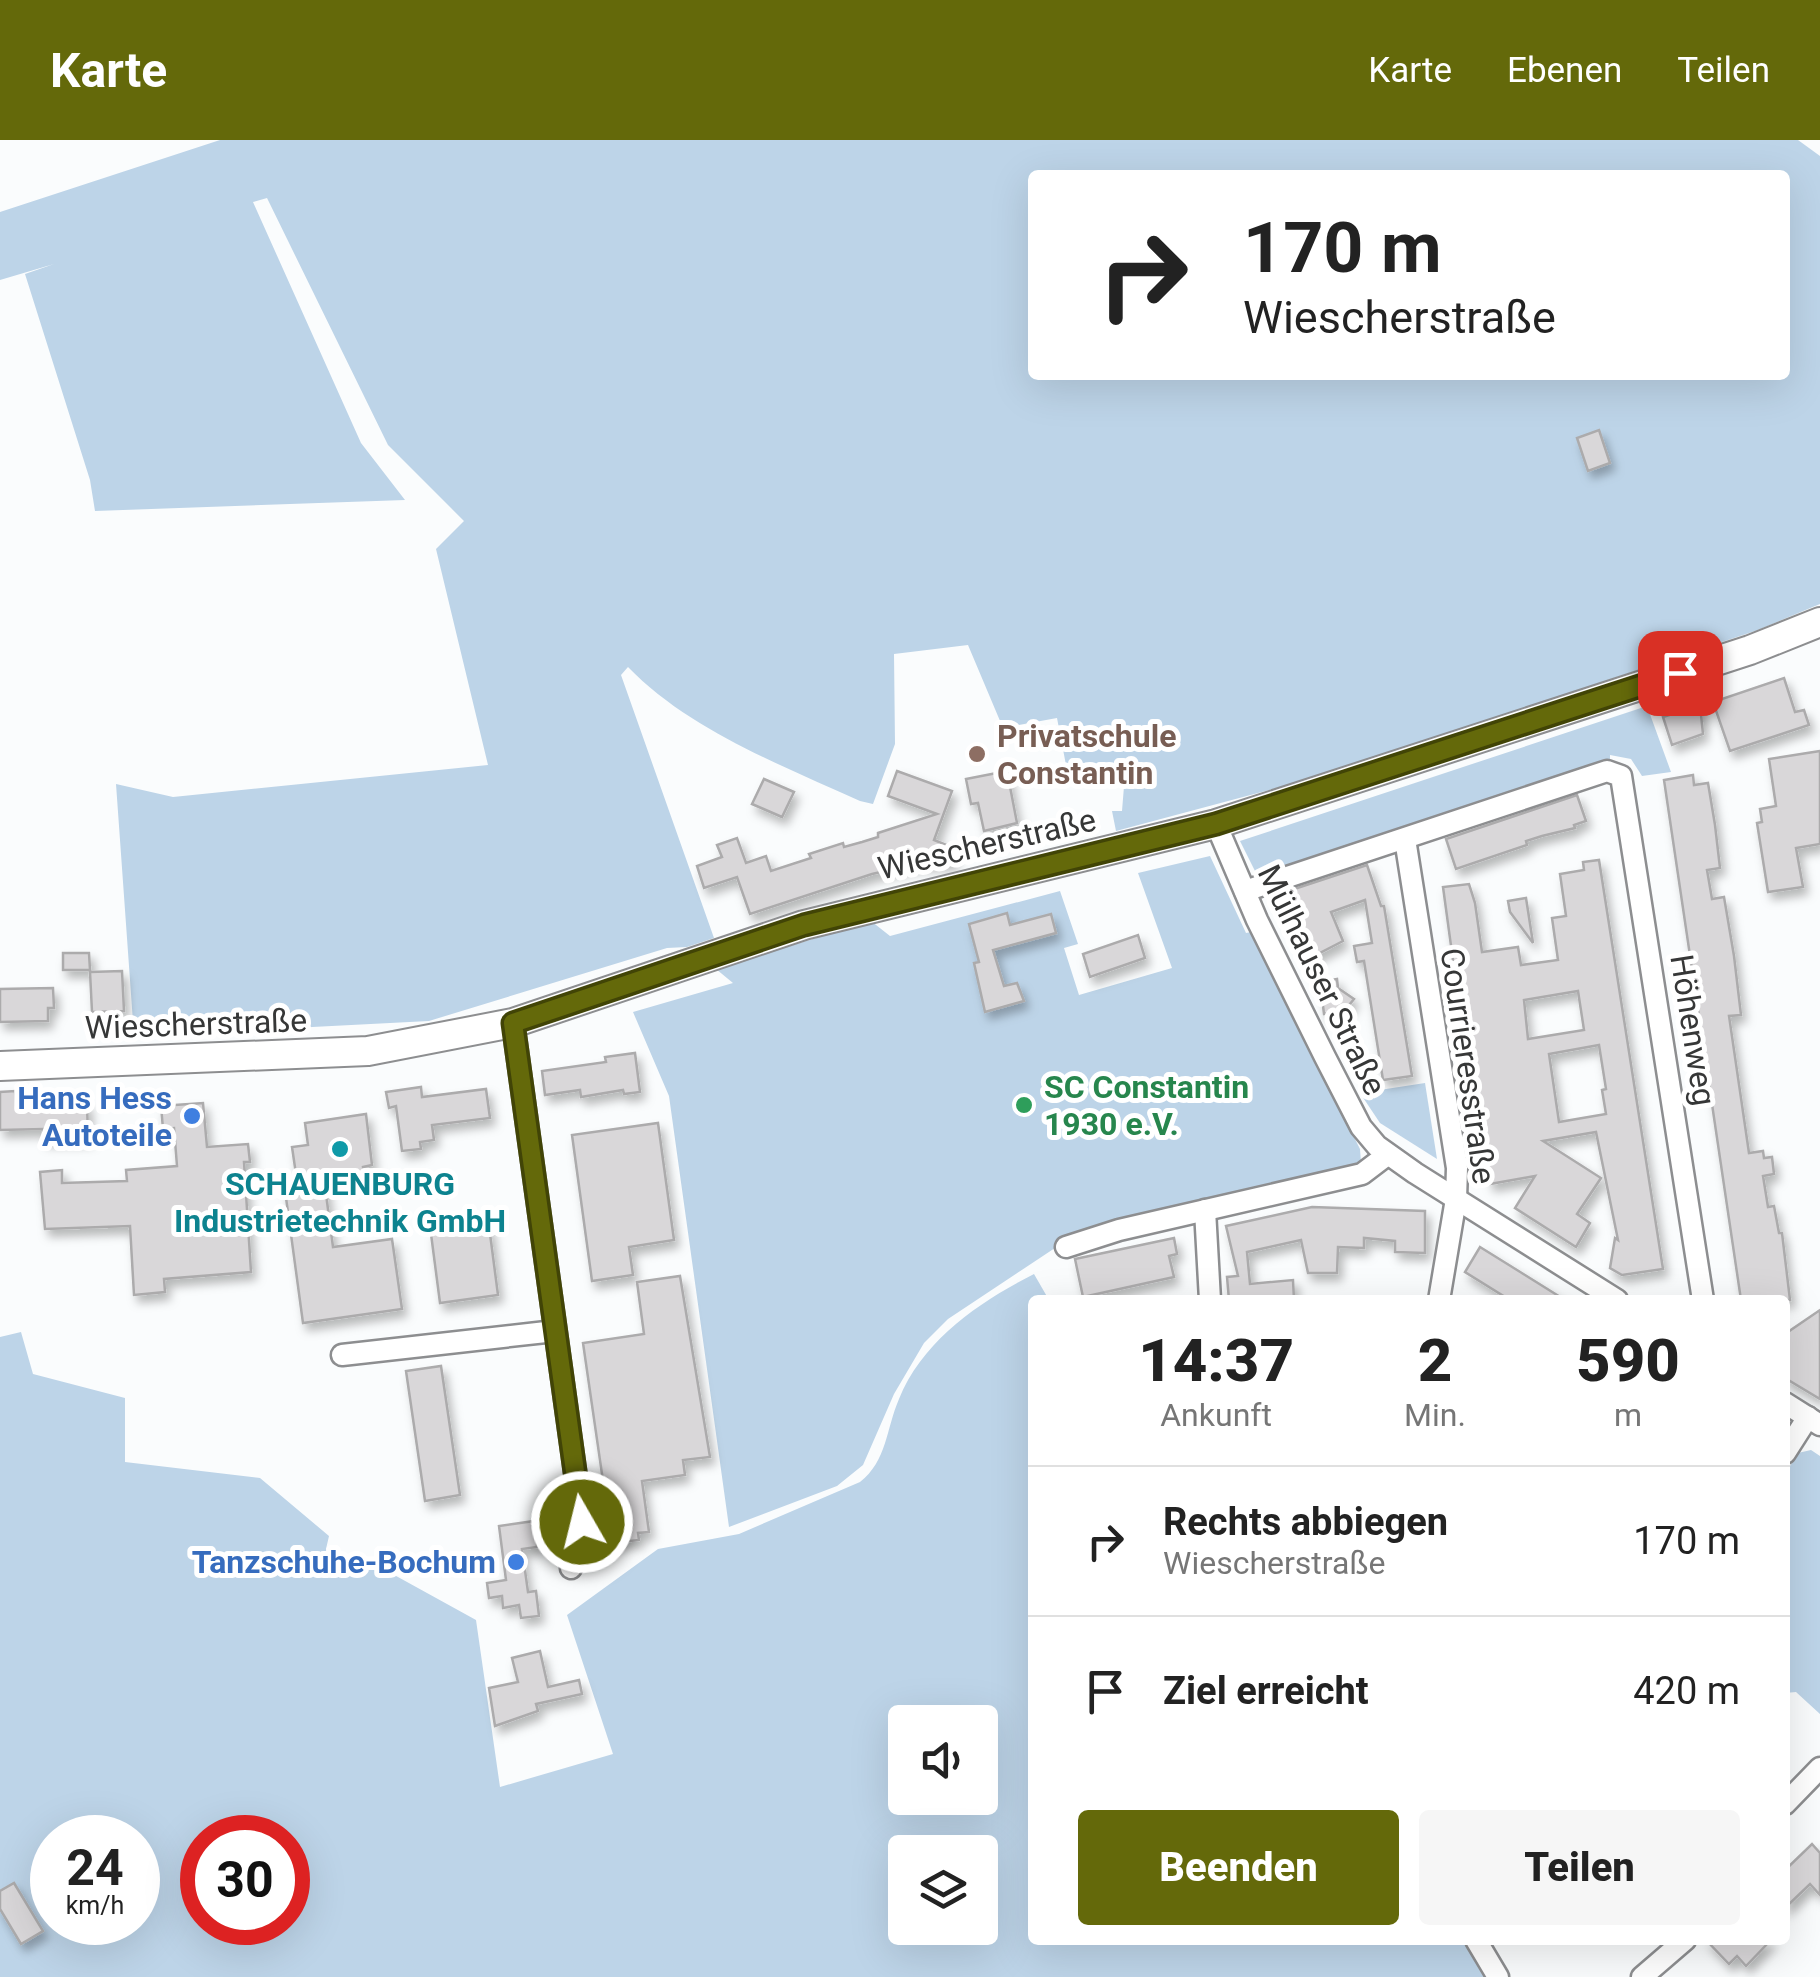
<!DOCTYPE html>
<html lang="de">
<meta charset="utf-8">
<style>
body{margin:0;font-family:Roboto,sans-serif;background:#f6f6f6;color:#222;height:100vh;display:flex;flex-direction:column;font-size:38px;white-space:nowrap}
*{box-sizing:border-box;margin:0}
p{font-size:32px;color:#767676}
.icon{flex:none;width:55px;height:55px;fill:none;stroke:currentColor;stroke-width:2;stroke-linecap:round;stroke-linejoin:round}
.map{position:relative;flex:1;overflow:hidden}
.details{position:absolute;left:1028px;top:1155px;width:762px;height:650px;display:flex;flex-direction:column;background:#fff;border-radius:10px;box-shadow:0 10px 40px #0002}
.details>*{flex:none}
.banner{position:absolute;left:1028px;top:30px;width:762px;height:210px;border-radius:10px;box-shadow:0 10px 40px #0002;background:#fff;color:#222;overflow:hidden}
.tools{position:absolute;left:888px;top:1565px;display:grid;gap:20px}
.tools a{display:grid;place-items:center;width:110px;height:110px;border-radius:10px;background:#fff;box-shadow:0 10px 40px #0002;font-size:50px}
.speed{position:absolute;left:30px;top:1675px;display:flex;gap:20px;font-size:50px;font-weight:700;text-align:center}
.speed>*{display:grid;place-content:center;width:130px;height:130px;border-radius:50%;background:#fff;box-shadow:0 10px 40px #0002;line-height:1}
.speed small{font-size:25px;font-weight:400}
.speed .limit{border:15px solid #d22;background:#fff;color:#111}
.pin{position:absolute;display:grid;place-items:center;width:85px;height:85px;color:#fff;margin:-42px;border-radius:20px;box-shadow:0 5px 15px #0006}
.me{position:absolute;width:110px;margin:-55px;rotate:352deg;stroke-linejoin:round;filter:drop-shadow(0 0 8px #0008)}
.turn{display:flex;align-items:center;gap:35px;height:210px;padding:0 50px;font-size:45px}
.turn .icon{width:130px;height:130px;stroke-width:2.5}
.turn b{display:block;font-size:70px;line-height:85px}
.eta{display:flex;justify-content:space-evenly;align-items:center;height:170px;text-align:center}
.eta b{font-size:60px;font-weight:800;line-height:70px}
.button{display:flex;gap:20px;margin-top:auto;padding:20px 50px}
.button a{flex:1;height:115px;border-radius:10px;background:#64690a;color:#fff;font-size:40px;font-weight:800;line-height:115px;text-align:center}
.button a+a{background:#f6f6f6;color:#222}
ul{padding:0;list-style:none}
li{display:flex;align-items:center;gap:30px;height:150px;padding:0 50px;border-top:2px solid #e0e0e0}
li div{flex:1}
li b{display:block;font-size:38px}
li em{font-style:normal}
header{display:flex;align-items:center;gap:60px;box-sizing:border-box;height:140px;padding:0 50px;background:#64690a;color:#fff}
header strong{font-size:48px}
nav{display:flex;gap:55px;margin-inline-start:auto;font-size:35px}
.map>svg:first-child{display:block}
.green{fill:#bdd4e8;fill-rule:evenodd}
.building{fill:#d9d7d9;stroke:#acabac;stroke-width:2.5;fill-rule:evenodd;filter:url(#shadow)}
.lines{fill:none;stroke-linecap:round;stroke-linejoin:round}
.street-casing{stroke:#8d8e90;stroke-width:25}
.secondary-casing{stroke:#8d8e90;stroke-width:32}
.street{stroke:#fff;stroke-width:20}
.secondary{stroke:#fff;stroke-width:28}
.route-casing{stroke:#414406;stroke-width:25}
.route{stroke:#64690a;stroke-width:18}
.education-dot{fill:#8d6e63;stroke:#fff;stroke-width:4}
.leisure-dot{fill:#2e9e5b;stroke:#fff;stroke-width:4}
.shop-dot{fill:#3f7fe0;stroke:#fff;stroke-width:4}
.culture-dot{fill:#0f9aa8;stroke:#fff;stroke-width:4}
.labels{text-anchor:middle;stroke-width:10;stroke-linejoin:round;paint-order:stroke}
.education-label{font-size:32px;font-weight:bold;fill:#785e54;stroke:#fff;text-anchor:start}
.street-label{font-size:32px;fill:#363737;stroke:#fff}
.leisure-label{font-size:32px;font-weight:bold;fill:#27864d;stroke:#fff;text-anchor:start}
.shop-label{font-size:32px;font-weight:bold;fill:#366cbe;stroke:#fff;text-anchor:end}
.culture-label{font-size:32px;font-weight:bold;fill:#0d838f;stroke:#fff}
</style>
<header>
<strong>Karte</strong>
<nav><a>Karte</a><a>Ebenen</a><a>Teilen</a></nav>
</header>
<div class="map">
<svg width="1820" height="1837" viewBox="0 0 1820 1837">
<defs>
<filter id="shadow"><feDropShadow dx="4.5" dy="7" stdDeviation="5" flood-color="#0004"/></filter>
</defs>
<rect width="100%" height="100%" fill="#fafcfd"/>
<!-- green -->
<g class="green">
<path d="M 220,0 L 1798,0 L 1820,16 L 1820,464 L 1758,490 L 1314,638 L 1116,691 L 1112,671 L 1122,671 L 1125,634 L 1066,625 L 1057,578 L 1003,588 L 968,505 L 894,514 L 895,604 L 873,664 L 860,661 C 781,625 689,590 628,527 L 621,535 L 714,798 L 687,807 L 667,808 L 429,881 L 134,896 L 116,644 L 173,657 L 488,625 L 436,409 L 464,381 L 388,305 L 267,58 L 253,62 L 361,303 L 405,360 L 95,371 L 90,340 L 25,134 L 54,124 L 0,140 L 0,72 ZM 1032,35 L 1785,35 L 1785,235 L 1032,235 Z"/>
<path d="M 1647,566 L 1671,632 L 1642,636 L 1631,619 L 1610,615 L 1610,620 L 1259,739 L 1240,701 Z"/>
<path d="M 1210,716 L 1246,793 L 1251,792 L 1360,1009 L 1361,1023 L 1357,1028 L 1067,1100 L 948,1179 L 924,1203 L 894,1254 L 863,1325 L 837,1346 L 729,1387 L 669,956 L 633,872 L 733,843 L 716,829 L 871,781 L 890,796 L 1060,751 L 1078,804 L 1064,808 L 1079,855 L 1172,828 L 1138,733 Z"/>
<path d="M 1425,943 L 1437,1019 L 1380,983 L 1360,953 Z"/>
<path d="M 1034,1134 L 1049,1160 L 1032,1160 L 1032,1800 L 1470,1800 L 1491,1837 L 0,1837 L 0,1197 L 21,1192 L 33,1234 L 125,1258 L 125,1322 L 260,1338 L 329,1396 L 326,1409 L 329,1416 L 337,1413 L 378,1426 L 476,1480 L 500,1647 L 613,1614 L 567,1475 L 658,1409 L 739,1394 L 860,1342 C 887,1321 886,1289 899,1259 C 923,1200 979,1162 1034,1134 ZM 905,1582 L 980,1582 L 980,1658 L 905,1658 ZM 52,1698 L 138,1698 L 138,1782 L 52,1782 ZM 202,1698 L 288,1698 L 288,1782 L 202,1782 ZM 905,1712 L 980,1712 L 980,1788 L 905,1788 Z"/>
<path d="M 1811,1310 L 1820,1316 L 1820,1574 L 1796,1552 L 1785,1553 L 1785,1334 L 1798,1313 Z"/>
</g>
<!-- building -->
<g class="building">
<path d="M 1599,290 L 1610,323 L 1588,331 L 1577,298 Z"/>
<path d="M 1784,538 L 1795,572 L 1804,570 L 1809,585 L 1730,611 L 1713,562 Z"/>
<path d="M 1700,565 L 1703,594 L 1672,605 L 1663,577 Z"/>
<path d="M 1820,611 L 1820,704 L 1796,708 L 1803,747 L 1768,752 L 1757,683 L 1762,682 L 1760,669 L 1776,666 L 1769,619 Z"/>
<path d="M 897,631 L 952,651 L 934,700 L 954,708 L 953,722 L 916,724 L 872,734 L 750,774 L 737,737 L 704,748 L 697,726 L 722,717 L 717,705 L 737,698 L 746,723 L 766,716 L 771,731 L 811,718 L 809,714 L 843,703 L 844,707 L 862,702 L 878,697 L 878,693 L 937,674 L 888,656 Z"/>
<path d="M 1007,631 L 1017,683 L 984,691 L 978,663 L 971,664 L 966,639 Z"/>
<path d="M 1693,635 L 1694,645 L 1708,643 L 1715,685 L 1720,728 L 1707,730 L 1712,759 L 1724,757 L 1734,816 L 1741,875 L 1729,876 L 1749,1013 L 1763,1011 L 1764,1018 L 1772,1017 L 1774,1034 L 1763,1036 L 1768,1067 L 1774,1066 L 1779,1093 L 1782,1093 L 1790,1160 L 1741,1160 L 1664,640 Z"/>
<path d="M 764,639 L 794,652 L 782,677 L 752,664 Z"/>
<path d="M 1577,655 L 1586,681 L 1574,685 L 1575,688 L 1542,696 L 1526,701 L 1527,705 L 1456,729 L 1446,699 Z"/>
<path d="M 1599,720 L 1663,1129 L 1622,1135 L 1610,1128 L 1615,1098 L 1618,1100 L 1596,992 L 1543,1001 L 1601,1038 L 1577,1074 L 1590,1083 L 1576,1107 L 1515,1068 L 1535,1036 L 1490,1044 L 1466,916 L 1443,747 L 1469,744 L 1475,763 L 1482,812 L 1518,807 L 1521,825 L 1558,820 L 1552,778 L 1566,776 L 1560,734 L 1584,730 L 1583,722 ZM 1578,851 L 1584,890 L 1528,899 L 1524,860 ZM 1599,905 L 1606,949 L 1602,950 L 1606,974 L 1559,982 L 1549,914 Z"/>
<path d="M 1367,725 L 1381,766 L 1384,766 L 1412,936 L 1383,940 L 1364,821 L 1357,822 L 1354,806 L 1372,803 L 1365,760 L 1331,772 L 1343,801 L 1310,818 L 1292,781 L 1288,782 L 1279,754 Z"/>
<path d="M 1526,758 L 1533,803 L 1510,772 L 1508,761 Z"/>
<path d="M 1007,773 L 1010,785 L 1051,774 L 1056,793 L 993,810 L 1004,846 L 1017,843 L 1024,861 L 985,872 L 974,823 L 979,822 L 969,784 Z"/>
<path d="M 1138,795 L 1145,818 L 1090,837 L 1083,814 Z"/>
<path d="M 63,813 L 89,813 L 90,830 L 63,830 Z"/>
<path d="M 122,831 L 124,871 L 92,872 L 90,832 Z"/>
<path d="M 1337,839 L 1338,848 L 1354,859 L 1345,870 L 1324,874 L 1320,842 Z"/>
<path d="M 53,848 L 54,868 L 48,868 L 48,881 L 0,882 L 0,849 Z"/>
<path d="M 635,913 L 640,952 L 624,954 L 623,950 L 581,957 L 580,950 L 545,955 L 542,931 L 606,922 L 605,917 Z"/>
<path d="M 421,947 L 422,957 L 486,949 L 490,978 L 432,985 L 434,1000 L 420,1002 L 421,1009 L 402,1011 L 396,966 L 389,968 L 386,952 Z"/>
<path d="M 15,951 L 16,965 L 87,963 L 88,998 L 43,999 L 43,989 L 0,990 L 0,952 Z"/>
<path d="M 203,963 L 207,1007 L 248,1004 L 250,1022 L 244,1022 L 251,1132 L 164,1139 L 165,1152 L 134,1155 L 130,1086 L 45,1089 L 40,1032 L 62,1030 L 62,1043 L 127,1041 L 126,1030 L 177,1026 L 174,988 L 163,989 L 161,966 Z"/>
<path d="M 366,974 L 372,1025 L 363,1027 L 364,1034 L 324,1039 L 333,1107 L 392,1099 L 402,1169 L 303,1183 L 284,1043 L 297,1041 L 292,1007 L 308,1005 L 305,983 Z"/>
<path d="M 658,983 L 674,1100 L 629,1107 L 633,1135 L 592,1141 L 572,995 Z"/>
<path d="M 1312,1067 L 1425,1071 L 1425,1113 L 1395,1112 L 1395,1101 L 1364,1098 L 1364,1108 L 1338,1107 L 1337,1133 L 1308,1133 L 1301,1100 L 1247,1112 L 1250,1144 L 1293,1140 L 1294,1160 L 1229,1160 L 1227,1137 L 1238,1136 L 1226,1086 Z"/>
<path d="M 489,1086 L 498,1155 L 440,1163 L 431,1094 Z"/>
<path d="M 1174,1098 L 1177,1114 L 1169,1116 L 1174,1137 L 1083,1157 L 1075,1119 Z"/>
<path d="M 1480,1107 L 1517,1130 L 1565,1160 L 1510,1160 L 1465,1132 Z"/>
<path d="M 680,1136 L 710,1317 L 683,1320 L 685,1335 L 642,1341 L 649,1392 L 638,1393 L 639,1400 L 612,1403 L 583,1203 L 644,1194 L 637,1142 Z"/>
<path d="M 1820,1170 L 1820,1259 L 1785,1238 L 1785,1194 Z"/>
<path d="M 441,1226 L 460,1355 L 425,1361 L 406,1231 Z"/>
<path d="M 534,1381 L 537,1407 L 522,1409 L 528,1452 L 536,1451 L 539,1476 L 521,1478 L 519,1465 L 503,1468 L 502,1456 L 489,1458 L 487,1443 L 506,1440 L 499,1386 Z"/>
<path d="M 540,1511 L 548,1547 L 579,1540 L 582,1554 L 536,1564 L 538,1571 L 495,1586 L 489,1548 L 518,1542 L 512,1518 Z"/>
<path d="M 1812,1704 L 1820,1713 L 1820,1755 L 1810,1744 L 1785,1768 L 1785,1730 Z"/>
<path d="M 14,1743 L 43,1791 L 21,1804 L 0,1769 L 0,1751 Z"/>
<path d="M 1706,1800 L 1771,1800 L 1746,1826 L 1737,1816 L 1729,1824 Z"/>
</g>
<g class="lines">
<defs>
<g id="street">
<path d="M 1216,684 L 1257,780 L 1325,917 L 1361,987 L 1377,1006 L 1415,1033 L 1617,1160"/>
<path d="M 1405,699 L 1457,1028 L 1456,1059 L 1439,1160"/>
<path d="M 1245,751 L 1607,631 L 1621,636 L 1703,1160"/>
<path d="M 513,883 L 582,1382 L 571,1428"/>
<path d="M 1205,1070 L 1210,1160"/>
<path d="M 1066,1107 L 1119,1090 L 1362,1034 L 1387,1015"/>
<path d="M 342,1215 L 555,1191"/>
<path d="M 1785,1263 L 1820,1285"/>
<path d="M 1785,1313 L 1808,1277"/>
<path d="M 1785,1664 L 1820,1628"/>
<path d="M 1476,1800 L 1498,1837"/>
<path d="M 1642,1837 L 1685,1800"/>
</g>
<path id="secondary" d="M 0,926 L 368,911 L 513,883 L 804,785 L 1216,684 L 1750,510 L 1820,482"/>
</defs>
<!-- street casing -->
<use href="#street" class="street-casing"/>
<!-- secondary casing -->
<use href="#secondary" class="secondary-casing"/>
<!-- street -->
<use href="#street" class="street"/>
<!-- secondary -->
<use href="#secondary" class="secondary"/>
</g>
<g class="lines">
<defs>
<path id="route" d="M 582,1382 L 513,883 L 804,785 L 1216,684 L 1680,533"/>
</defs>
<!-- route casing -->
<use href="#route" class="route-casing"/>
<!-- route -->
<use href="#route" class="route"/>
</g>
<!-- markers -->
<circle class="education-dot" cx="977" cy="614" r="10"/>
<circle class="leisure-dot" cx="1024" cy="965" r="10"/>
<g class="shop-dot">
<circle cx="192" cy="976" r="10"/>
<circle cx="516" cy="1422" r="10"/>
</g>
<circle class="culture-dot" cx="340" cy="1009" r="10"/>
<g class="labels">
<!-- education labels -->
<g class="education-label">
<text x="997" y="607">Privatschule<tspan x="997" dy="37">Constantin</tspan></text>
</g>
<!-- street labels -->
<g class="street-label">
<text transform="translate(987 704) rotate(-13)" y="11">Wiescherstraße</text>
<text transform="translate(1322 840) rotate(64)" y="11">Mülhauser Straße</text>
<text transform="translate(196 884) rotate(-2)" y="11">Wiescherstraße</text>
<text transform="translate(1693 890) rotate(81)" y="11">Höhenweg</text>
<text transform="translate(1468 926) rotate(82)" y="11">Courrieresstraße</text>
</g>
<!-- leisure labels -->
<g class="leisure-label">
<text x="1044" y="958">SC Constantin<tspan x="1044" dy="37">1930 e.V.</tspan></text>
</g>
<!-- shop labels -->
<g class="shop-label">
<text x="172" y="969">Hans Hess<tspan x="172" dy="37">Autoteile</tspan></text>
<text x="496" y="1433">Tanzschuhe-Bochum</text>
</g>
<!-- culture labels -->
<g class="culture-label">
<text x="340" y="1055">SCHAUENBURG<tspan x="340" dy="37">Industrietechnik GmbH</tspan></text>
</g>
</g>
</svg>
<div class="tools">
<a><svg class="icon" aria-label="sound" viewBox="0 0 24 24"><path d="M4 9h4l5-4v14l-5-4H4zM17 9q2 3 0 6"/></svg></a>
<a><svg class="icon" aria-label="layers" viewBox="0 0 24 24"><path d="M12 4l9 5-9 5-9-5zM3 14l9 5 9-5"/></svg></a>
</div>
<div class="speed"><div>24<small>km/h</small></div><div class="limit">30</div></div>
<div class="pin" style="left:1680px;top:533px;background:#d93025"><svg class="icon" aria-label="arrive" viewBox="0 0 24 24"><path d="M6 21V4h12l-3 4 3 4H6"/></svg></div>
<svg class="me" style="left:582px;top:1382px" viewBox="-20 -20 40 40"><circle r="17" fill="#64690a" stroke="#fff" stroke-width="3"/><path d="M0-11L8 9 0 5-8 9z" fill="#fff"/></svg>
<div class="banner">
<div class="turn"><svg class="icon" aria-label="right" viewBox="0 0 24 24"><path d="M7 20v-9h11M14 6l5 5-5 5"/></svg><div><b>170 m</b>Wiescherstraße</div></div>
</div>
<section class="details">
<div class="eta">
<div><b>14:37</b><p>Ankunft</p></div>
<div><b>2</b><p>Min.</p></div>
<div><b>590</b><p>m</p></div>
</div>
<ul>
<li><svg class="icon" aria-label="right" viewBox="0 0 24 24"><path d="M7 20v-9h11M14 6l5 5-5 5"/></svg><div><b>Rechts abbiegen</b><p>Wiescherstraße</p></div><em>170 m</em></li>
<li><svg class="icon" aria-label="arrive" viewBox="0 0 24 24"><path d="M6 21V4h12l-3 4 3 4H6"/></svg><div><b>Ziel erreicht</b></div><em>420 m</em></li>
</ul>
<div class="button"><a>Beenden</a><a>Teilen</a></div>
</section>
</div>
